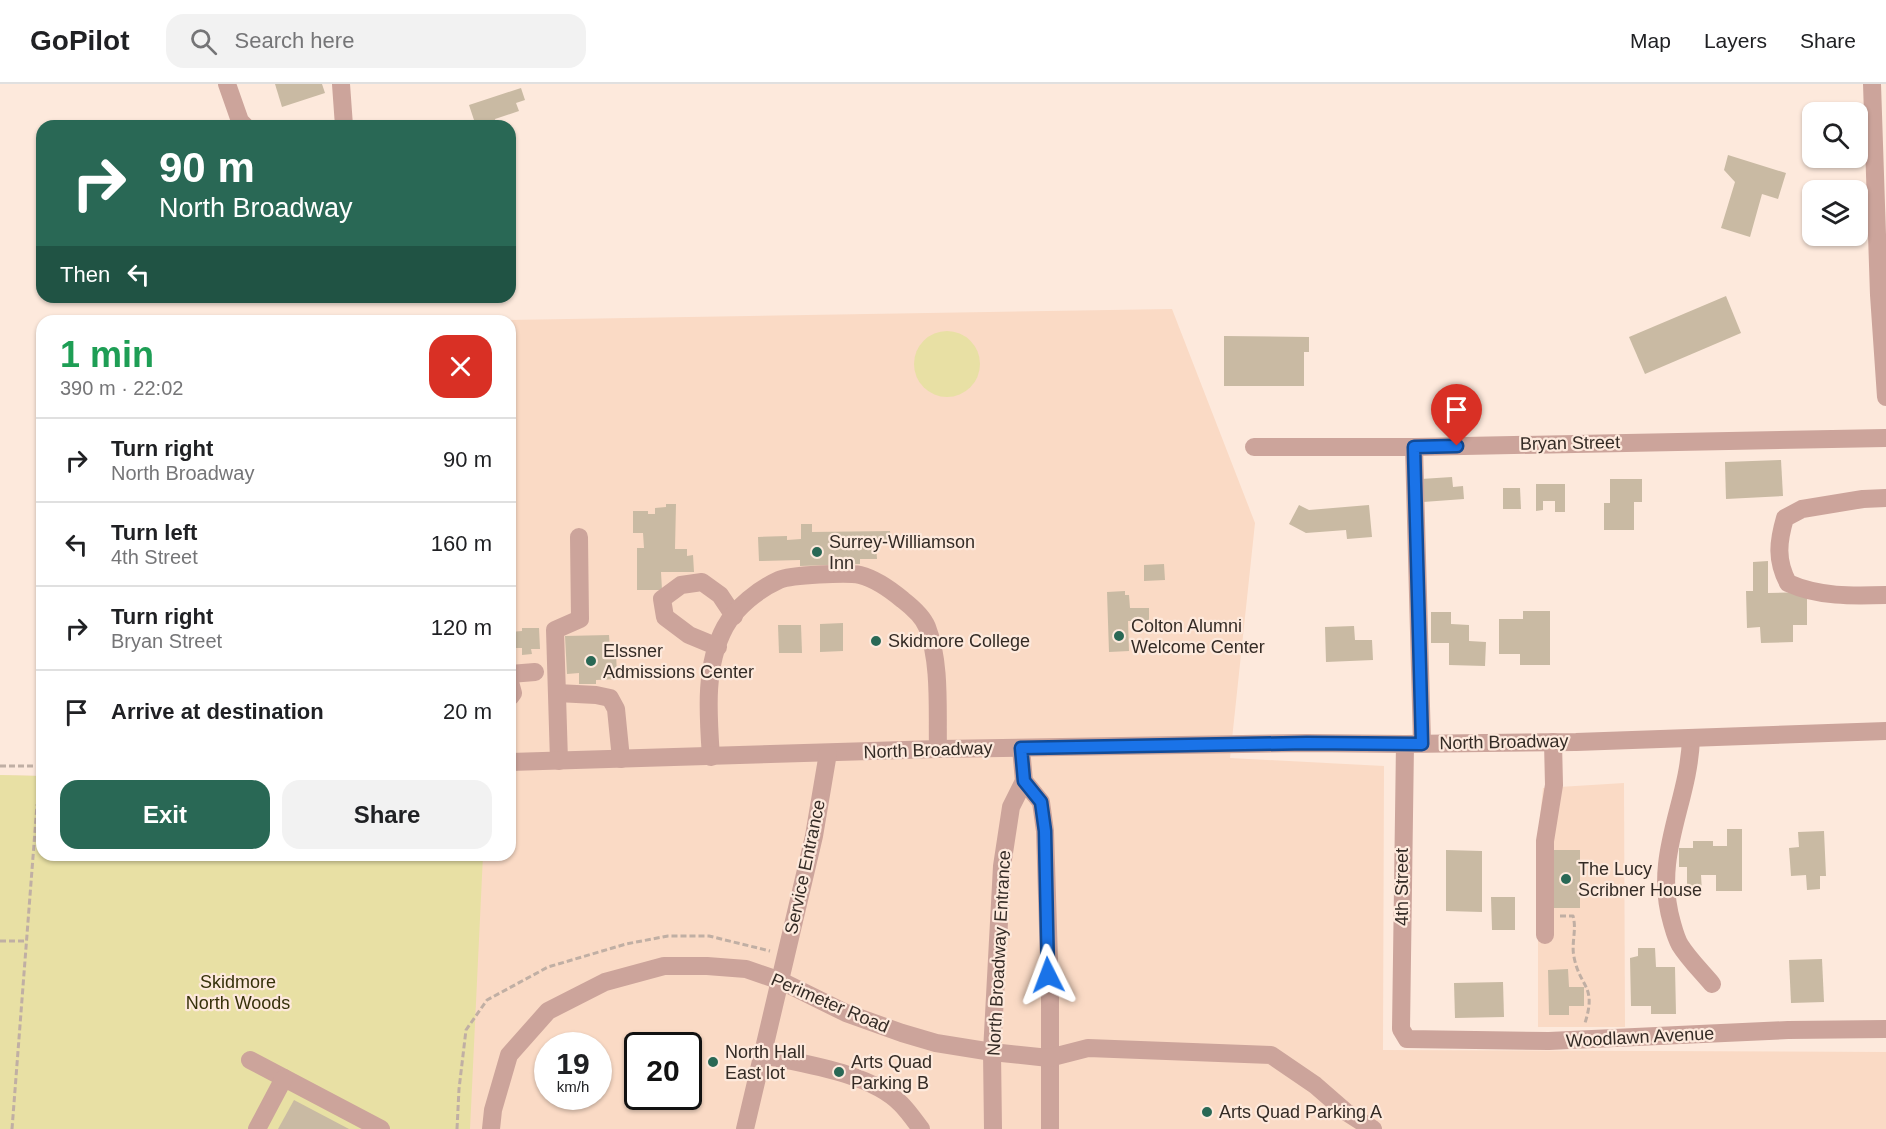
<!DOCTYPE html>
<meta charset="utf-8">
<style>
body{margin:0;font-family:Helvetica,sans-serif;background:#f2f2f2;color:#202124;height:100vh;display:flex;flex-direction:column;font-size:22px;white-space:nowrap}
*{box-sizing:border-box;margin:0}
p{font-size:20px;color:#757577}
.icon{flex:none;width:33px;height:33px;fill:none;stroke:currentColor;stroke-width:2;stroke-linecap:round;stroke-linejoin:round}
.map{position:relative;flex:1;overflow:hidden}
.details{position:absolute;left:36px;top:231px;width:480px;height:546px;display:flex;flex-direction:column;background:#fff;border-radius:18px;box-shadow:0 2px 4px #0004}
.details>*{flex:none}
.hud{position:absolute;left:36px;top:36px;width:480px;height:183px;border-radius:18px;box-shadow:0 2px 4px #0004;background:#296855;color:#fff;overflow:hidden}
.buttons{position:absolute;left:1802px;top:18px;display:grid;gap:12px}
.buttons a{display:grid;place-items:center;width:66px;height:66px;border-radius:12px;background:#fff;box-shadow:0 2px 4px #0004;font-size:30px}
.speed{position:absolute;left:534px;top:948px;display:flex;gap:12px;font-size:30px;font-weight:700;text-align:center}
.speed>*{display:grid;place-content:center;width:78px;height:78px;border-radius:50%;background:#fff;box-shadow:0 2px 4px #0004;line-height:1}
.speed small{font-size:15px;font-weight:400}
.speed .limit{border:3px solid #111;border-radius:9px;background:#fff;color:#111}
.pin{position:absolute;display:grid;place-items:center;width:51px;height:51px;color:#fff;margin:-62px -26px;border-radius:50% 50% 50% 0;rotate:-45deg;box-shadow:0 0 6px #0007}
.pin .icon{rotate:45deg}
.me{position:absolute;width:66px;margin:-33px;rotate:357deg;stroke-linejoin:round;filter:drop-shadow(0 0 4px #0008)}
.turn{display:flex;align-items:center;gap:21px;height:126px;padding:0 24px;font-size:27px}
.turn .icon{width:78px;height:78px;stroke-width:2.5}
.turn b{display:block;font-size:42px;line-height:51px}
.then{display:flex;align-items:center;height:57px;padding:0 24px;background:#0003;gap:12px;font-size:22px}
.round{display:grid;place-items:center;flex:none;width:63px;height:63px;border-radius:18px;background:#f2f2f2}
.overview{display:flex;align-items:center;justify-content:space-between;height:102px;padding:0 24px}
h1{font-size:36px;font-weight:800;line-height:45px;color:#1e9e55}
.action{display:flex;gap:12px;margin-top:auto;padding:12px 24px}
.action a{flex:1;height:69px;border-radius:18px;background:#296855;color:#fff;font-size:24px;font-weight:800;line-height:69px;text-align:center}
.action a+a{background:#f2f2f2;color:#202124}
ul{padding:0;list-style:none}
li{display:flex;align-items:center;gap:18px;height:84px;padding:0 24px;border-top:2px solid #e0e0e0}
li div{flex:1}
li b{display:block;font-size:22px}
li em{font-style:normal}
header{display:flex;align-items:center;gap:36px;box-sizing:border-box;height:84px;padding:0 30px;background:#fff;border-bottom:2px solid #e0e0e0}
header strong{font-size:28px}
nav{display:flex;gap:33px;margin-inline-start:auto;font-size:21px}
.search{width:420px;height:54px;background:#f2f2f2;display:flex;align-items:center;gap:15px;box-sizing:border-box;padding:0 21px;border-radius:18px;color:#757577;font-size:22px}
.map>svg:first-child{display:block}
.built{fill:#fadac5;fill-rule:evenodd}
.green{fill:#e8e0a4}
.building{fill:#c9baa3}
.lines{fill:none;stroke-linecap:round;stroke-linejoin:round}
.path{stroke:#c0afa4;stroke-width:3;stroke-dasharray:6 3;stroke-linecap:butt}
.minor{stroke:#cca49b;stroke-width:18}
.route-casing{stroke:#114b97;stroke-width:15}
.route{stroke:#1a73e8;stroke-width:10}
.poi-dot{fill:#296855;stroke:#fde9dc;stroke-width:2}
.labels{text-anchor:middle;stroke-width:4.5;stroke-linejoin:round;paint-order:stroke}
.street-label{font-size:18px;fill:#342b25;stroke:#fde9dc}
.poi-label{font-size:18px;fill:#342b25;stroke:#fde9dc;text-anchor:start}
.park-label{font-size:18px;fill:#36310a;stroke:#fde9dc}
</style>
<header>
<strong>GoPilot</strong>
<div class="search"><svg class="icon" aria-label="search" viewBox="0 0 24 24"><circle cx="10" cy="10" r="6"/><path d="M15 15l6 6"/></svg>Search here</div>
<nav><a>Map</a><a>Layers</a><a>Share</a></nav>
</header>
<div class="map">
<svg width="1886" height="1045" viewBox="0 0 1886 1045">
<rect width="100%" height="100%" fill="#fde9dc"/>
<!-- built -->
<g class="built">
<path d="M 1172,225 L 1255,439 L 1230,674 L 1384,682 L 1383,966 L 1886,968 L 1886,1045 L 0,1045 L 0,691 L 42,692 L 42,771 L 510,771 L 510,237 L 452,237 ZM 548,962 L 598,962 L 598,1012 L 548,1012 ZM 638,962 L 688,962 L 688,1012 L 638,1012 Z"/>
<path d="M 1624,699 L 1625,943 L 1538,943 L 1538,753 L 1543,704 Z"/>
</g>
<!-- green -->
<g class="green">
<circle cx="947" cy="280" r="33"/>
<path d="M 0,691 L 42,692 L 42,771 L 483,771 L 470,1045 L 0,1045 Z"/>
</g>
<!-- building -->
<g class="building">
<path d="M 275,0 L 322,0 L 325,9 L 282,23 Z"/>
<path d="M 521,4 L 525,16 L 516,19 L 519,27 L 495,35 L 497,42 L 476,42 L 469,21 Z"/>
<path d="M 1728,71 L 1786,89 L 1778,115 L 1762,110 L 1750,153 L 1721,144 L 1735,98 L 1724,86 Z"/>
<path d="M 1726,212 L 1741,249 L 1645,290 L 1629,253 Z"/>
<path d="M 1224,252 L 1309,253 L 1309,268 L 1304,268 L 1304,302 L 1224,302 Z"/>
<path d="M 1781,376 L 1783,412 L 1726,415 L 1725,378 Z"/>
<path d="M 1452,393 L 1453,403 L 1463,402 L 1464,415 L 1423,418 L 1421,395 Z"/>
<path d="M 1610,395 L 1642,395 L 1642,418 L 1634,418 L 1634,446 L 1604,446 L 1604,419 L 1610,419 Z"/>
<path d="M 1536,400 L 1565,400 L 1565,428 L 1555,428 L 1555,417 L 1543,417 L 1543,426 L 1536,427 Z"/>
<path d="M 1503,404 L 1520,404 L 1521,425 L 1503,425 Z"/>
<path d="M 666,420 L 676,420 L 675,465 L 687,465 L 687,472 L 693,471 L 694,488 L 661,488 L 662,506 L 637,506 L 637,464 L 644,464 L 643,449 L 633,449 L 633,427 L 648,427 L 648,430 L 655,430 L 655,424 L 666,423 Z"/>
<path d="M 1299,421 L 1309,426 L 1369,421 L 1372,453 L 1347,455 L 1346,446 L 1306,449 L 1289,440 Z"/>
<path d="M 801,440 L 812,440 L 812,448 L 890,447 L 891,460 L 876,461 L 877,475 L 860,475 L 860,480 L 800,482 L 800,476 L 759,477 L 758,453 L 787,452 L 787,456 L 801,455 Z"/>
<path d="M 1768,477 L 1768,509 L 1807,508 L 1807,541 L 1793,541 L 1793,558 L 1761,559 L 1760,543 L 1747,544 L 1746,507 L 1753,507 L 1753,478 Z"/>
<path d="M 1164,480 L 1165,496 L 1144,497 L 1144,481 Z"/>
<path d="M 1125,507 L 1125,511 L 1129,511 L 1130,524 L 1149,524 L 1149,537 L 1128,537 L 1129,567 L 1109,568 L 1107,508 Z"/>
<path d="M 1523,527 L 1550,527 L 1550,581 L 1520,581 L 1520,570 L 1499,570 L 1499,535 L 1523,535 Z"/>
<path d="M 1431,528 L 1451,528 L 1451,540 L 1469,541 L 1469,557 L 1486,558 L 1485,582 L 1449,581 L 1449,559 L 1431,559 Z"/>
<path d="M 843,539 L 843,567 L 820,568 L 820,540 Z"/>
<path d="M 778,541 L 801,541 L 802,569 L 779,569 Z"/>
<path d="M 1354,542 L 1355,556 L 1372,556 L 1373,576 L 1326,578 L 1325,543 Z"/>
<path d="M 522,544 L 539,544 L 540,565 L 531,565 L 532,570 L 522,571 L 522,564 L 510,564 L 510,548 L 522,547 Z"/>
<path d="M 609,551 L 610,565 L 616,565 L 617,595 L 596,596 L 596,600 L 579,600 L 579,589 L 567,590 L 565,552 Z"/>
<path d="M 1727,745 L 1742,745 L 1742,807 L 1716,807 L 1716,791 L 1701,791 L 1702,808 L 1687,808 L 1687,783 L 1679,783 L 1679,764 L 1693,764 L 1693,757 L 1713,757 L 1713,762 L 1727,762 Z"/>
<path d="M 1824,747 L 1826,792 L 1820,792 L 1820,805 L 1807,806 L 1806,791 L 1791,792 L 1789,764 L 1799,763 L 1798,748 Z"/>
<path d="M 1446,766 L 1482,767 L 1482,828 L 1446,827 Z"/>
<rect x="1552" y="766" width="28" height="58"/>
<path d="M 1491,813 L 1515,813 L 1515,846 L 1492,846 Z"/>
<path d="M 1638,864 L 1655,864 L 1656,883 L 1675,883 L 1676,930 L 1651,930 L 1651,922 L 1631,922 L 1630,874 L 1638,872 Z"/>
<path d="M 1822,875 L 1824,918 L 1791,919 L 1789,876 Z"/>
<path d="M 1568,885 L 1569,903 L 1584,903 L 1584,922 L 1569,922 L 1569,931 L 1549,931 L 1548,886 Z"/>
<path d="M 1503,898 L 1504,933 L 1455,934 L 1454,899 Z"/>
<path d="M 294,1016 L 349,1045 L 278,1045 Z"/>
</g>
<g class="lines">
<!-- path -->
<g class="path">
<path d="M 0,682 L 42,682"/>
<path d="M 1560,832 L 1573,832 C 1577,846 1571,859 1574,873 C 1580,904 1597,901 1585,939"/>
<path d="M 0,857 L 27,857"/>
<path d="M 12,1045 L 37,721 L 42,717"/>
<path d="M 457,1045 L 459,1005 L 466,946 L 487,916 L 548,883 L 626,860 L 668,852 L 709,852 L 770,867"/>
</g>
<!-- minor -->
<g class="minor">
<path d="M 227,0 L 240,37 L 245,42"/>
<path d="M 341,0 L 344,42"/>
<path d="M 1872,0 L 1879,211 L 1886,313"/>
<path d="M 1254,363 L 1414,363 L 1886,354"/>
<path d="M 1414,363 L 1422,659"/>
<path d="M 1886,414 L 1863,415 L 1802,425 L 1785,434 C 1778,458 1776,476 1788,499 C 1819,513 1852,512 1886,511"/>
<path d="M 718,563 L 689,551 L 665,533 L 662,515 L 681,501 L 702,498 L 720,511 L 734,532"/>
<path d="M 510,590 L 535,588"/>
<path d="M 510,598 L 513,609 L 510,613"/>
<path d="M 557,609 L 596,611 L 610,614 L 616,625 L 621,675"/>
<path d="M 1691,654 C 1689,720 1652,771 1672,839 C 1674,846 1676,854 1680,861 C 1688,874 1701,887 1712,900"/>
<path d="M 1405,660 L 1401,945 L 1407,955 L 1549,957 L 1788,946 L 1886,945"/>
<path d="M 1021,664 L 1024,697 L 1041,718 L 1045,747 L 1050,909 L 1050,1045"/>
<path d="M 711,673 C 708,630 704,582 725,543 C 736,523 759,505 779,496 C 790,491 848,488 860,491 C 876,495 891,506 903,516 C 912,523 923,533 927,543 C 941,579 937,628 938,665"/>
<path d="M 559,677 L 555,546 L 580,535 L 579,453"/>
<path d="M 510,678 L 938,665 L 1307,659 L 1405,660 L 1576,658 L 1886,647"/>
<path d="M 1545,851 L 1545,757 L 1554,701 L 1553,658"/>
<path d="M 763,971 C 804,980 871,989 901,1020 C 908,1027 915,1037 921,1045"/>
<path d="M 250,976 L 381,1045"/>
<path d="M 257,1045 L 284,994"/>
<path d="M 491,1045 L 493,1026 L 509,971 L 548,927 L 605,898 L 664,882 L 707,882 L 746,885 L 781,897 L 846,929 L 902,949 L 936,959 L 992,968 L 1049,974 L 1088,964 L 1271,971 L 1315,1001 L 1346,1028 L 1373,1045"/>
<path d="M 745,1045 L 814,752 L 828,669"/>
<path d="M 993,1045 L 992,968 L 1002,782 L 1011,723 L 1024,697"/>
</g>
</g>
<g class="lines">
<defs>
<path id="route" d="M 1048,891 L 1045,747 L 1041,718 L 1024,697 L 1021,664 L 1307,659 L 1422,660 L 1414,363 L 1457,362"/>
</defs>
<!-- route casing -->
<use href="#route" class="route-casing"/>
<!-- route -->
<use href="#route" class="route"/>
</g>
<!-- markers -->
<g class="poi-dot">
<circle cx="817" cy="468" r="6"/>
<circle cx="1119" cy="552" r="6"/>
<circle cx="876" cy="557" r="6"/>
<circle cx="591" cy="577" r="6"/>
<circle cx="1566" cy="795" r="6"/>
<circle cx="713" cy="978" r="6"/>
<circle cx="839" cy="988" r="6"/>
<circle cx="1207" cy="1028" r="6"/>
</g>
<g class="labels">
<!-- street labels -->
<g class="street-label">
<text transform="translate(1570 359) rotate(-1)" y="6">Bryan Street</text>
<text transform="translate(1504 658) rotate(-1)" y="6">North Broadway</text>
<text transform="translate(928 666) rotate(-2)" y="6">North Broadway</text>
<text transform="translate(805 783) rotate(-78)" y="6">Service Entrance</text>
<text transform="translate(1402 803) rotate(-90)" y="6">4th Street</text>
<text transform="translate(999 869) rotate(-87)" y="6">North Broadway Entrance</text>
<text transform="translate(830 919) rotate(23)" y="6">Perimeter Road</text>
<text transform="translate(1640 953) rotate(-3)" y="6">Woodlawn Avenue</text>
</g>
<!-- poi labels -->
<g class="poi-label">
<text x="829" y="464">Surrey-Williamson<tspan x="829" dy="21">Inn</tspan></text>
<text x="1131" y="548">Colton Alumni<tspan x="1131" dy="21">Welcome Center</tspan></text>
<text x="888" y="563">Skidmore College</text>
<text x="603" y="573">Elssner<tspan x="603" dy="21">Admissions Center</tspan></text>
<text x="1578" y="791">The Lucy<tspan x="1578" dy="21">Scribner House</tspan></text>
<text x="725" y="974">North Hall<tspan x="725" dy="21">East lot</tspan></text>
<text x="851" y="984">Arts Quad<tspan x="851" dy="21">Parking B</tspan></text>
<text x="1219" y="1034">Arts Quad Parking A</text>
</g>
<!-- park labels -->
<g class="park-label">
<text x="238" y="904">Skidmore<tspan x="238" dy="21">North Woods</tspan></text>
</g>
</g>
</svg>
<div class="buttons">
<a><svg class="icon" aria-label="search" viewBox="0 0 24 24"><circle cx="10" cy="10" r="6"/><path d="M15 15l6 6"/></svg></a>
<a><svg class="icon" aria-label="layers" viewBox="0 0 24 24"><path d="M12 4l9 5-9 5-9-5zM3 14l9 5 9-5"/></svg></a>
</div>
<div class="speed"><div>19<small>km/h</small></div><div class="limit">20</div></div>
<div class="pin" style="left:1457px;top:362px;background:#d93025"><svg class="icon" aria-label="arrive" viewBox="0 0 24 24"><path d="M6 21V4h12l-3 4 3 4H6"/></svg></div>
<svg class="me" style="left:1048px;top:891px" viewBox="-20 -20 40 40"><path d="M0-17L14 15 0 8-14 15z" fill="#1a73e8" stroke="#fff" stroke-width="4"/></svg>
<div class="hud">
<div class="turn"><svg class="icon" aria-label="right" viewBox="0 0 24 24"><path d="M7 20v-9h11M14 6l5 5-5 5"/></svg><div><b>90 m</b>North Broadway</div></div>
<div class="then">Then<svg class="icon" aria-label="left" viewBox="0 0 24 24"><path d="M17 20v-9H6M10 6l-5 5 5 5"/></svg></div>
</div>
<section class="details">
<div class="overview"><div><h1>1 min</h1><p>390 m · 22:02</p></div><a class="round" style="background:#d93025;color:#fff"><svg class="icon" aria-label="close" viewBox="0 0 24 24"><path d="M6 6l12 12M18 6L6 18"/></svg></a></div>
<ul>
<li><svg class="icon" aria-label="right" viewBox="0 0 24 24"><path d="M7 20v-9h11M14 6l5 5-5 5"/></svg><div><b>Turn right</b><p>North Broadway</p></div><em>90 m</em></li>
<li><svg class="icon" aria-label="left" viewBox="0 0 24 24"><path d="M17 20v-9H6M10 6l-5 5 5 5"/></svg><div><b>Turn left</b><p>4th Street</p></div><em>160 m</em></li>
<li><svg class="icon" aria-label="right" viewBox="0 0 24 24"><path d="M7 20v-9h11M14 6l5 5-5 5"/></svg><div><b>Turn right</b><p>Bryan Street</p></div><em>120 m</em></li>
<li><svg class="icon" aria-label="arrive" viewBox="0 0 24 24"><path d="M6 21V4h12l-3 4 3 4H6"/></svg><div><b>Arrive at destination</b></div><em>20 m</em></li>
</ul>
<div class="action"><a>Exit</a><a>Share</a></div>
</section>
</div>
